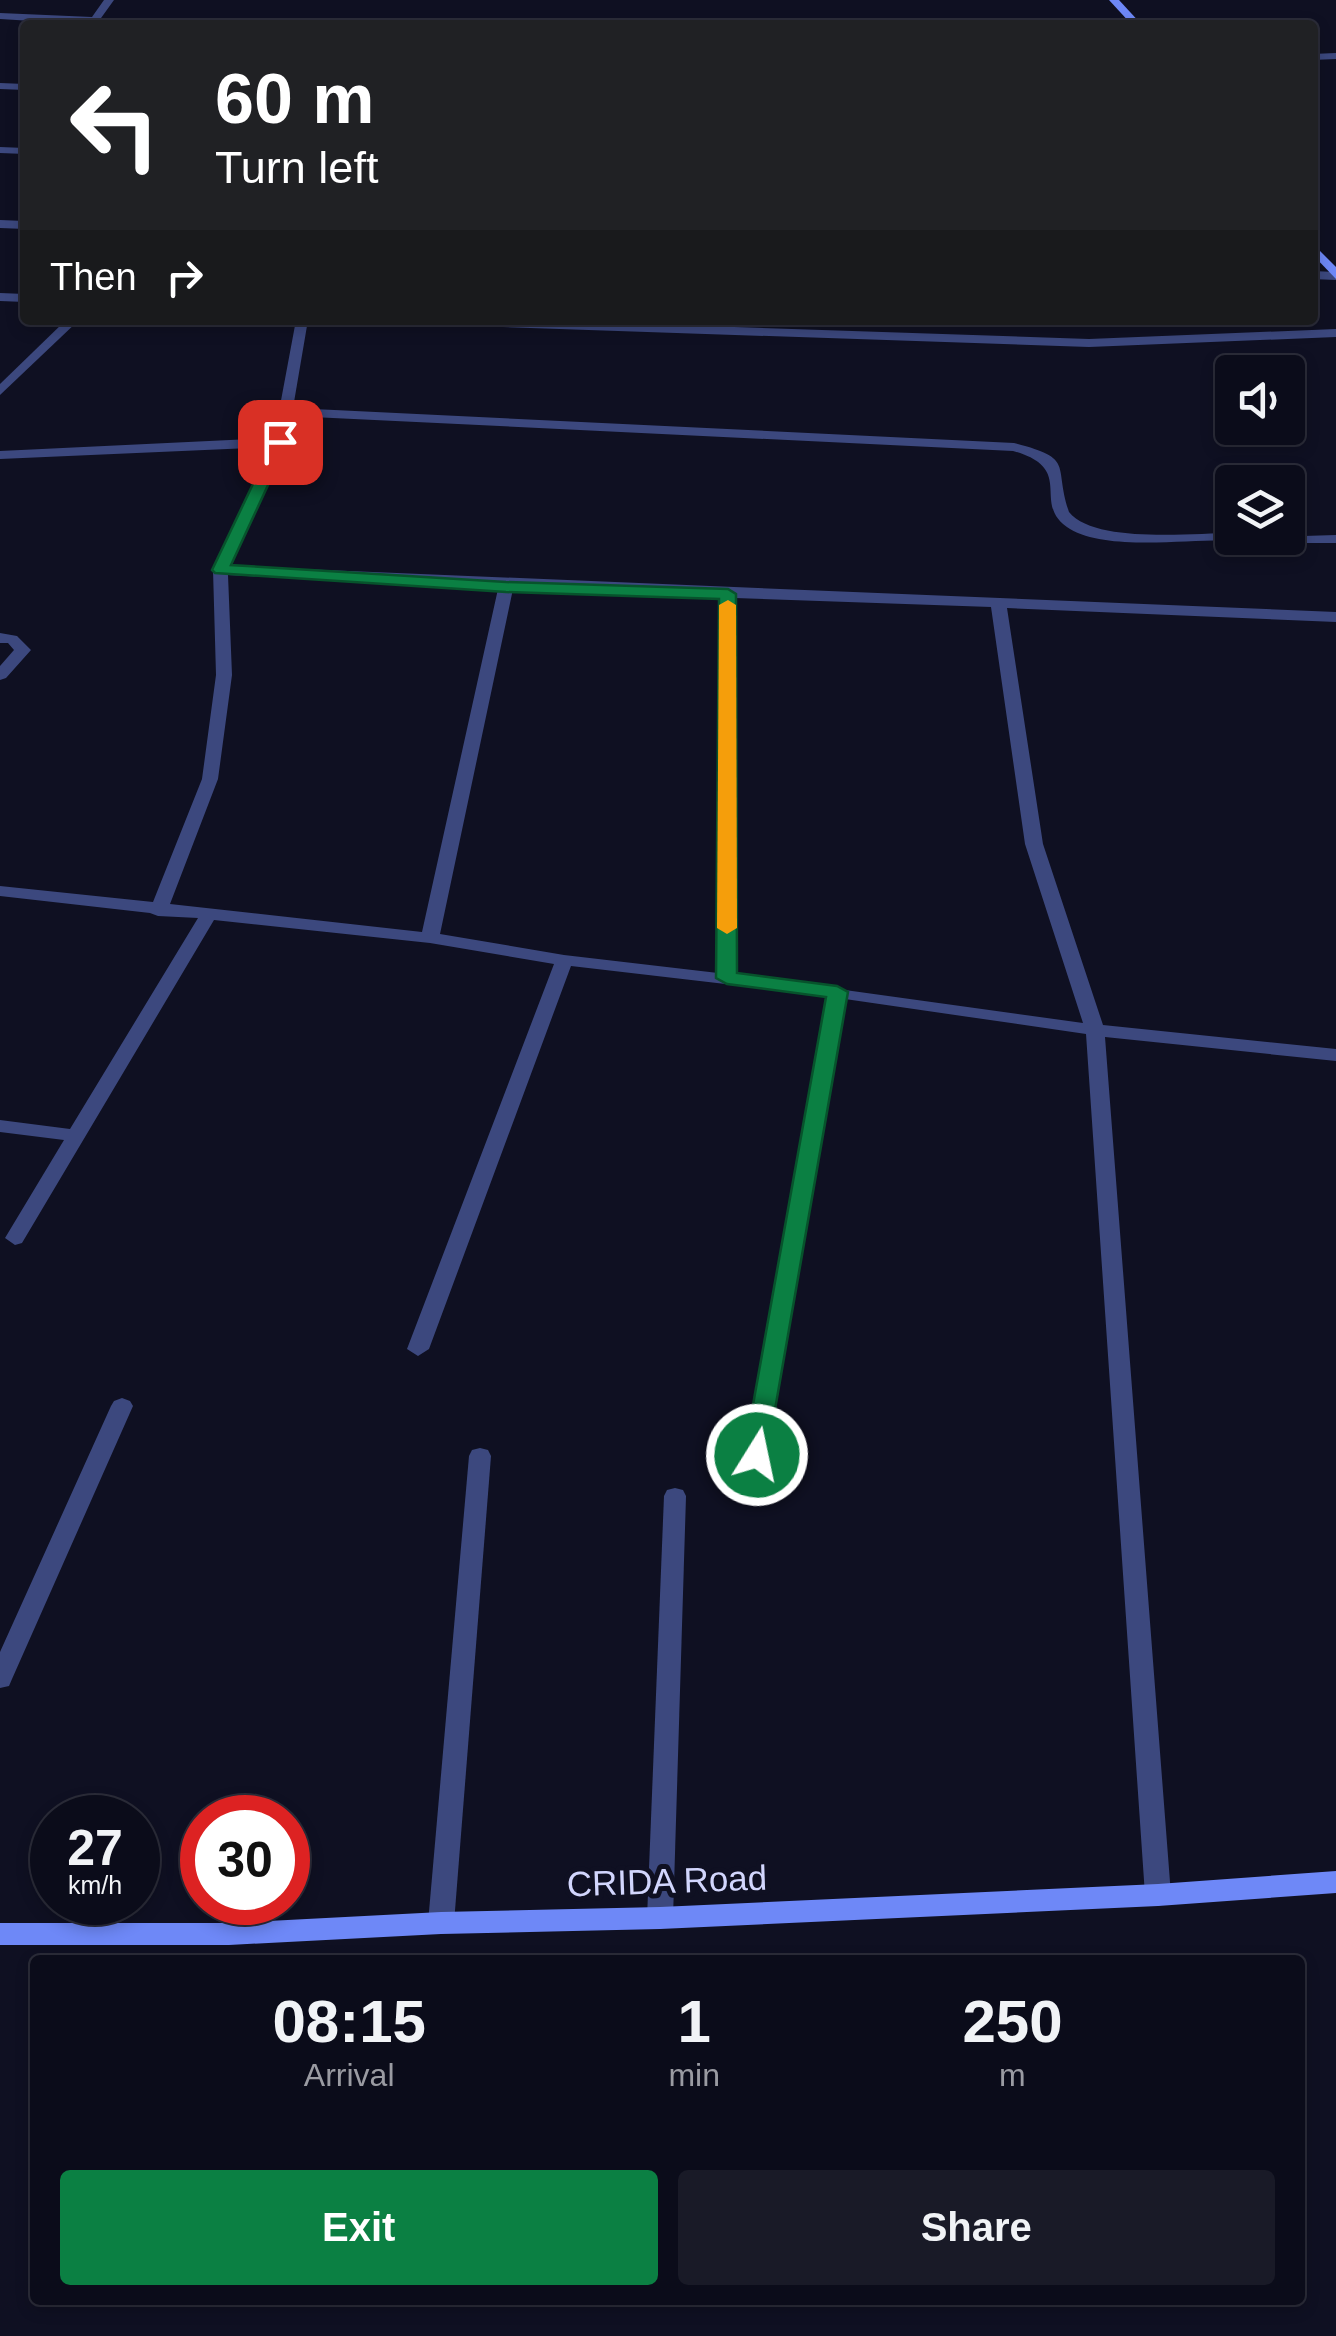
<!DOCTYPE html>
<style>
body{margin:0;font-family:Arial,sans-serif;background:#191a27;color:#f1f3f6;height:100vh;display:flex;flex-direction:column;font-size:38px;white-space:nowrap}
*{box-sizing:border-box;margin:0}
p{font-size:32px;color:#9a9ba2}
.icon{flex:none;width:55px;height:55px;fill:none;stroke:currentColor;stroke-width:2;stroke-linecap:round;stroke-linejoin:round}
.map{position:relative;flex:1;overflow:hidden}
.sheet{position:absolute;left:30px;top:1955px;width:1275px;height:350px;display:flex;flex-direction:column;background:#0b0c1a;border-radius:10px;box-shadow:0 5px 15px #0003,0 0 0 2px #2b2c39}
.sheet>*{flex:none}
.top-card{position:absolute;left:20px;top:20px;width:1298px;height:305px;border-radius:10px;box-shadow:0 5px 15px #0003,0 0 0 2px #2b2c39;background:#202124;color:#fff;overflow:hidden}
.buttons{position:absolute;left:1215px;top:355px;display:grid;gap:20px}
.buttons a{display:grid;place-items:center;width:90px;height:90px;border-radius:10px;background:#0b0c1a;box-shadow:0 5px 15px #0003,0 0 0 2px #2b2c39;font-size:50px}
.speed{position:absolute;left:30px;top:1795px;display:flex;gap:20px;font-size:50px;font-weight:700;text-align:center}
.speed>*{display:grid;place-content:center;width:130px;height:130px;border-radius:50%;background:#0b0c1a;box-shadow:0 5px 15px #0003,0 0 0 2px #2b2c39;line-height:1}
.speed small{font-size:25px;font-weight:400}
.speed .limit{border:15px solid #d22;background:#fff;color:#111}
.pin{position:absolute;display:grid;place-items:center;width:85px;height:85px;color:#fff;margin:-42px;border-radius:20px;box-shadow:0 5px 15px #0006}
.me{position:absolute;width:110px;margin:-55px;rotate:10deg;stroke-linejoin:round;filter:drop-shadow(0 0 8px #0008)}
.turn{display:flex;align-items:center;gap:35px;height:210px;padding:0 30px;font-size:45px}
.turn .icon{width:130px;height:130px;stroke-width:2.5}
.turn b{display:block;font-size:70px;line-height:85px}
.then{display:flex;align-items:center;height:95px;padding:0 30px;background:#0003;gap:20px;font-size:38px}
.eta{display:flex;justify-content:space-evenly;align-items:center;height:170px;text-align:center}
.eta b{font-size:60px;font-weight:700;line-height:70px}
.button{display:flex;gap:20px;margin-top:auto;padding:20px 30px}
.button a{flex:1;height:115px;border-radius:10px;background:#0b8043;color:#fff;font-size:40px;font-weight:700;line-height:115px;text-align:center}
.button a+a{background:#191a27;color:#f1f3f6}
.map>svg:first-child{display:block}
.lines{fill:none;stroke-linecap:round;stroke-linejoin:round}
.street{fill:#3c487e;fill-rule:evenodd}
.secondary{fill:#6e88f7;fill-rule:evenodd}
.route{fill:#0b8043;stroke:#07532c;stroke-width:2.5}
.slow{fill:#f59e0b}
.labels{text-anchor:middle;stroke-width:10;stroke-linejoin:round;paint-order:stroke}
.near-street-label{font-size:35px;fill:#d2d6fd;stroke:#0f1022}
</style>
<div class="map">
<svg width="1336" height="2336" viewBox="0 0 1336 2336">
<rect width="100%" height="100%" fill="#0f1022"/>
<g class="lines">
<!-- street -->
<g class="street">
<path d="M 104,0 L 114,0 L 96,25 L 0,19 L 0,13 L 92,17 Z"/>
<path d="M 1336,53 L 1336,59 L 1312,60 L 1312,54 Z"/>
<path d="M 0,83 L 25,84 L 25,90 L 0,89 Z"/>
<path d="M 0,147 L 25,148 L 25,154 L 0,153 Z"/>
<path d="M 0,220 L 25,221 L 25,229 L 0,228 Z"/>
<path d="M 1312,271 L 1336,272 L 1336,280 L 1312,279 Z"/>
<path d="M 0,293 L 25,294 L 25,302 L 0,301 Z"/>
<path d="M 66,320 L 79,320 L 0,395 L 0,384 Z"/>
<path d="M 296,320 L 308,320 L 293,408 L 1014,443 C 1076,459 1053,464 1069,512 C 1095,544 1193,533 1232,533 L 1232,538 L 1336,535 L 1336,543 C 1303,543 1269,543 1237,541 C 1193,538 1108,552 1070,529 C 1029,504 1078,469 1013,451 L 291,416 L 287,442 L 229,566 L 1336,612 L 1336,622 L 1007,608 L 1043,844 L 1103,1025 L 1336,1049 L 1336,1061 L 1105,1037 L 1171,1895 L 1167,1903 L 1158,1906 L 1149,1903 L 1145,1895 L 1086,1034 L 845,999 L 768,1455 L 765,1461 L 749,1461 L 746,1455 L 827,996 L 571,966 L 429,1349 L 418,1356 L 407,1349 L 554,964 L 430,943 L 214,920 L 22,1243 L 15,1245 L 5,1238 L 64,1140 L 0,1132 L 0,1120 L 70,1129 L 198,918 L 158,916 L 150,913 L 0,896 L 0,886 L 153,902 L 202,779 L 216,675 L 213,570 L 271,447 L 0,459 L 0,451 L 274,438 ZM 228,575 L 498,589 L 422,932 L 170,904 L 218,779 L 232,675 ZM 513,589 L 720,597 L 718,973 L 564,955 L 440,934 ZM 735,598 L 991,607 L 1025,844 L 1083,1023 L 736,975 Z"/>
<path d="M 409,320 L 526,320 L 1089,339 L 1336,329 L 1336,337 L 1089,347 L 415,324 Z"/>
<path d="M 0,633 L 17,636 L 31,650 L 6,678 L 0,680 L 0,666 L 14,650 L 8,643 L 0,643 Z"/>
<path d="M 122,1398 L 130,1401 L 133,1406 L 12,1679 L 9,1686 L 0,1688 L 0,1652 L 111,1406 L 114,1401 Z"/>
<path d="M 480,1448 L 488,1450 L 491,1456 L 454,1923 L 450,1931 L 441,1934 L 432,1931 L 428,1923 L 469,1456 L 472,1450 Z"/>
<path d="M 675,1488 L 683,1490 L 686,1496 L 673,1918 L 669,1926 L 660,1929 L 651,1926 L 647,1918 L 664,1496 L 667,1490 Z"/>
</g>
<!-- secondary -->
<g class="secondary">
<path d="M 1109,0 L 1119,0 L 1142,25 L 1132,25 Z"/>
<path d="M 1312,243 L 1336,267 L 1336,279 L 1312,254 Z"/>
<path d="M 1336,1871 L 1336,1893 L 1158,1906 L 660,1929 L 441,1934 L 229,1945 L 0,1945 L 0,1923 L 229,1923 L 441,1912 L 660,1907 L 1158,1884 Z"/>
</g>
</g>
<!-- route -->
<path class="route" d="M 280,438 L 288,442 L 231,565 L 506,582 L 728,589 L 736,594 L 737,973 L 837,986 L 848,992 L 766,1461 L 748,1461 L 744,1455 L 826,997 L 727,984 L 716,978 L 719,599 L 506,592 L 215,573 L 212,570 L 273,442 Z"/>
<!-- slow -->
<path class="slow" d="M 728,600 L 736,605 L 737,928 L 727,934 L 717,928 L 719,605 Z"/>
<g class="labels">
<!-- near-street labels -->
<g class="near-street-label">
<text transform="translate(667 1881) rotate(-2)" y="12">CRIDA Road</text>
</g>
</g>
</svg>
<div class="buttons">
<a><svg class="icon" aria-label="sound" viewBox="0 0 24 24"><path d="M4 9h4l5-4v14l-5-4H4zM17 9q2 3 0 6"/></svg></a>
<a><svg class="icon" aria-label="layers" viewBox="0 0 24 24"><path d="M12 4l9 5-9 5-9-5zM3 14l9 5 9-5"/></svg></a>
</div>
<div class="speed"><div>27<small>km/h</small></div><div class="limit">30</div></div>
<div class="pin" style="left:280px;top:442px;background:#d93025"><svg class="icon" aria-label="arrive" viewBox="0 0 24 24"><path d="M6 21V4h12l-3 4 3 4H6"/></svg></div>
<svg class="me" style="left:757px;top:1455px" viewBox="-20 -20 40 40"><circle r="17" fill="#0b8043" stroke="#fff" stroke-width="3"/><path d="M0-11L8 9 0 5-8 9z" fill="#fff"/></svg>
<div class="top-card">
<div class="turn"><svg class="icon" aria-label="left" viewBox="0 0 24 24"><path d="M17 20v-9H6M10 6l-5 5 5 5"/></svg><div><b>60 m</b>Turn left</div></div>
<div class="then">Then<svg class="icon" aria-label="right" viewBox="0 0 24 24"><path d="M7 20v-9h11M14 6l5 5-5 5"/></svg></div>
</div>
<section class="sheet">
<div class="eta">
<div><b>08:15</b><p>Arrival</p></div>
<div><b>1</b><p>min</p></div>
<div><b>250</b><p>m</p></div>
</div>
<div class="button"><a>Exit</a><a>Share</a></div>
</section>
</div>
